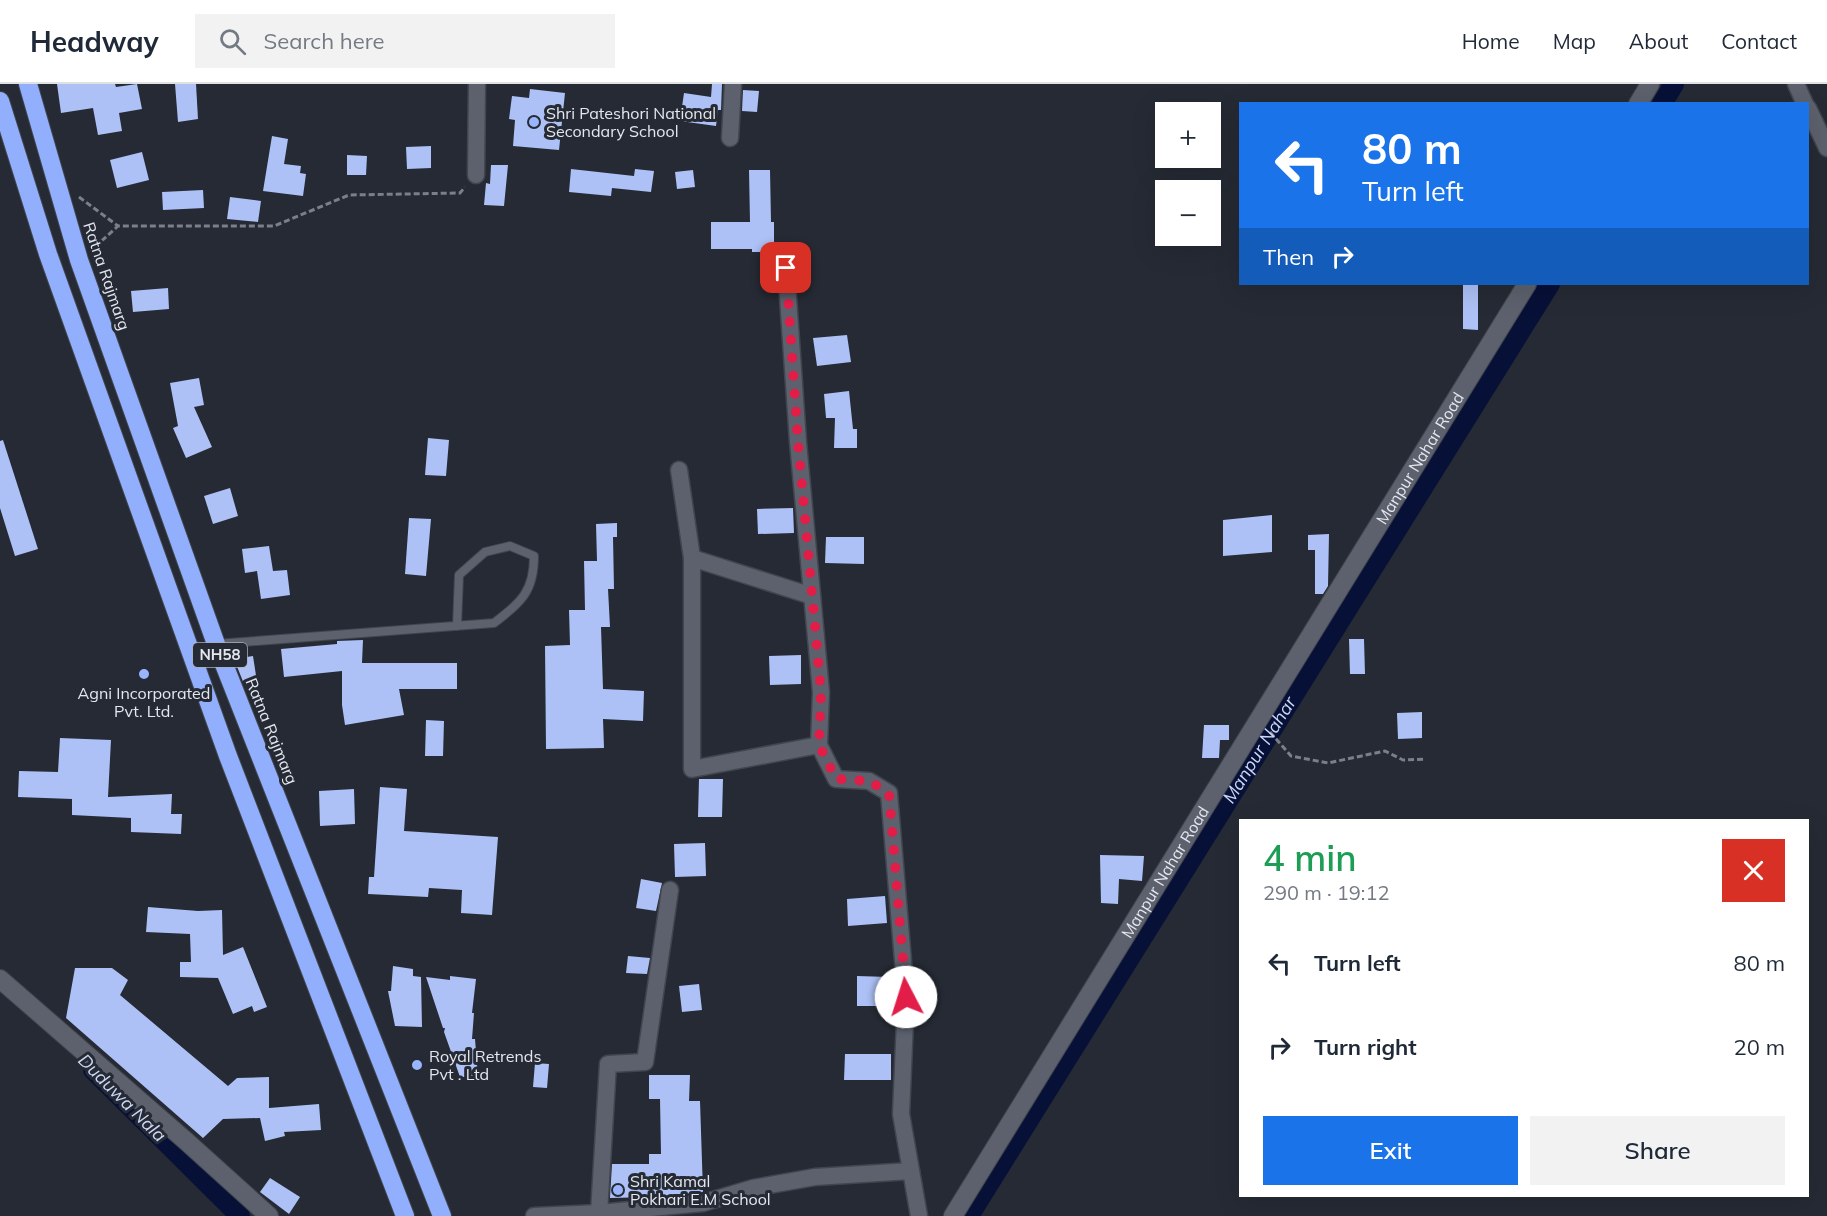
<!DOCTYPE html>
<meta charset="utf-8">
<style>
body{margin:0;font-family:Mulish,sans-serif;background:#f2f2f3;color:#1f2937;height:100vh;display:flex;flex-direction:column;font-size:22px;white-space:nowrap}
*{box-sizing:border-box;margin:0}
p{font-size:20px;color:#747a83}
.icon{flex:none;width:33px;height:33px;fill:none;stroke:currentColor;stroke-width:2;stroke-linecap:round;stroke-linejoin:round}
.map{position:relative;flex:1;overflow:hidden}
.panel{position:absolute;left:1239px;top:735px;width:570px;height:378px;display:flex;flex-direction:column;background:#fff;border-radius:0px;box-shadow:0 6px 24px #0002}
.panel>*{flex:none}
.banner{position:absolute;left:1239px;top:18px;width:570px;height:183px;border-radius:0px;box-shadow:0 6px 24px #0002;background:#1a73e8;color:#fff;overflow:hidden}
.fabs{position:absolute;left:1155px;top:18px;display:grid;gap:12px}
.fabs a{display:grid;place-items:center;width:66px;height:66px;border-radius:0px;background:#fff;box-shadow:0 6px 24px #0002;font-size:30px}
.pin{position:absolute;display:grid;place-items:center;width:51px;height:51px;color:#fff;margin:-26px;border-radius:12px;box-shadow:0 3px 9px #0006}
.me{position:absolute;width:66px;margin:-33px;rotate:355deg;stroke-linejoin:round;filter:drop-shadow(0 0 4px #0008)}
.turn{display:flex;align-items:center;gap:21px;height:126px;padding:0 24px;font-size:27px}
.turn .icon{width:78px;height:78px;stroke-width:2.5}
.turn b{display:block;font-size:42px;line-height:51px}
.then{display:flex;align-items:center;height:57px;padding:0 24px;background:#0003;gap:12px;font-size:22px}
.round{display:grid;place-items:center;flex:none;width:63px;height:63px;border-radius:0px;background:#f2f2f3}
.summary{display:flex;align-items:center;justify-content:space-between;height:102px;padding:0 24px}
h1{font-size:36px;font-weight:600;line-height:45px;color:#1e9e55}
.button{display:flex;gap:12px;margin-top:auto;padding:12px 24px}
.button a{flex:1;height:69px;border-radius:0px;background:#1a73e8;color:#fff;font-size:24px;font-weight:600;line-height:69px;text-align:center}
.button a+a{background:#f2f2f3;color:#1f2937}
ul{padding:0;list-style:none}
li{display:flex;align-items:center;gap:18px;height:84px;padding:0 24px}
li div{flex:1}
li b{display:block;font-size:22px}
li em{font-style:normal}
header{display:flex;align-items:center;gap:36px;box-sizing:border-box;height:84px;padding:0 30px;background:#fff;border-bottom:2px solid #e0e1e3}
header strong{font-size:28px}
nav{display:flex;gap:33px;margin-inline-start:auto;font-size:21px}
.search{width:420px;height:54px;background:#f2f2f3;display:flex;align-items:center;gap:15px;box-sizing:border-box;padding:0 21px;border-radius:0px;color:#747a83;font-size:22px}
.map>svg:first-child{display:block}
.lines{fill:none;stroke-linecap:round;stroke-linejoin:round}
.canal{stroke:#071037;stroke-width:20}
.building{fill:#adc1f6}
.lane-casing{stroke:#41454e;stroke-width:10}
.street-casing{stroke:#41454e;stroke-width:19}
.secondary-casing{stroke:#41454e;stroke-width:20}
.highway-casing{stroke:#41454e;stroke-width:20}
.path{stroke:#7b7f88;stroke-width:3;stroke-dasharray:6 3;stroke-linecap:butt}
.lane{stroke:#5c616d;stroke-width:8}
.street{stroke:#5c616d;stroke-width:16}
.secondary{stroke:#5c616d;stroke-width:18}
.highway{stroke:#91affd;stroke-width:18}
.route{stroke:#e11d48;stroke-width:10;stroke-dasharray:0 18}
.poi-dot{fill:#99b5fd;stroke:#252a34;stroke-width:2}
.labels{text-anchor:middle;stroke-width:6;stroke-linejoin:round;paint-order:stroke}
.shield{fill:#252a34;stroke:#abaeb6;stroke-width:1.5}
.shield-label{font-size:15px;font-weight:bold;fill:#e4e7ee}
.poi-label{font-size:16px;fill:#e4e7ee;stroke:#252a34;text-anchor:start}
.street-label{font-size:16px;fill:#e4e7ee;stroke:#252a34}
.water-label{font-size:18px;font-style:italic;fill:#cbd7f5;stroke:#252a34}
</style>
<header>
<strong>Headway</strong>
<div class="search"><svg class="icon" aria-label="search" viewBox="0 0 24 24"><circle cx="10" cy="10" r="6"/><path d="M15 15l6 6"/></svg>Search here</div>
<nav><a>Home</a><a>Map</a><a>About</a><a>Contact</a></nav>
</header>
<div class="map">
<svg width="1827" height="1132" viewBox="0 0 1827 1132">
<rect width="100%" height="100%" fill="#252a34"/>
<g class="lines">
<!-- canal -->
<g class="canal">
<path d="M 1662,20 L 1674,0"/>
<path d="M 93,986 L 240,1132"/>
<path id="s1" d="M 969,1132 L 1550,200"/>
</g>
</g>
<!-- building -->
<g class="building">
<path d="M 57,0 L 115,0 L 116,3 L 137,0 L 142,25 L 119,29 L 122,47 L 98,51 L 93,24 L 61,29 Z"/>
<path d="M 175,0 L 196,0 L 198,35 L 178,38 Z"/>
<path d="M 712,0 L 722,0 L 721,26 L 718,26 L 716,42 L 680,37 L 684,9 L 711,13 Z"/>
<path d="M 530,5 L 565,9 L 559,66 L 513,62 L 515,36 L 509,35 L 512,12 L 529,14 Z"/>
<path d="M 743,6 L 759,7 L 757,28 L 742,27 Z"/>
<path d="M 272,52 L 288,55 L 284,80 L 301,82 L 300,89 L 306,90 L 303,112 L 263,107 Z"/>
<path d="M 431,62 L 431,84 L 407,85 L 406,63 Z"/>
<path d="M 142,68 L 149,96 L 117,104 L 110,76 Z"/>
<path d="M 347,71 L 367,72 L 366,91 L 347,91 Z"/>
<path d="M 491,81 L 508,81 L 504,122 L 484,121 L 486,99 L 490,100 Z"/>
<path d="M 571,85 L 634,92 L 635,85 L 654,87 L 651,108 L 612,104 L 611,112 L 569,108 Z"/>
<path d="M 693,86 L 695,103 L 677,105 L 675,88 Z"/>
<path d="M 749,86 L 770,86 L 771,138 L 774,138 L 774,168 L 752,168 L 752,165 L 711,165 L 711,138 L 750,138 Z"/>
<path d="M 203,106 L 204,124 L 163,126 L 162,108 Z"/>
<path d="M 230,113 L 261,117 L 258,138 L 227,135 Z"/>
<path d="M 1463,200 L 1478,200 L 1478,246 L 1463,245 Z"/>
<path d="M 168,204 L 169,225 L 133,228 L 131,207 Z"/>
<path d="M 847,251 L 851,278 L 817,282 L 813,254 Z"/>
<path d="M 199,294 L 204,321 L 194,323 L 212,363 L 186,374 L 173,344 L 178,342 L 170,299 Z"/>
<path d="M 849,307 L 853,345 L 857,345 L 857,364 L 834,364 L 835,334 L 826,334 L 824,310 Z"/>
<path d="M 428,354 L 449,356 L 446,392 L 425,391 Z"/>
<path d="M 3,356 L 38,465 L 15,472 L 0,424 L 0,357 Z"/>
<path d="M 230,404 L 238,432 L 213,440 L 204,412 Z"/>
<path d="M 793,424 L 794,449 L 758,450 L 757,425 Z"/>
<path d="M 1272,431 L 1272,468 L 1223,472 L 1223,436 Z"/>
<path d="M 409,434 L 431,435 L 426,492 L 405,490 Z"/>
<path d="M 617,439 L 617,453 L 613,453 L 614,505 L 608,505 L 610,543 L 601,543 L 603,605 L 644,607 L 643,637 L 603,635 L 604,664 L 546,665 L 545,562 L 570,561 L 569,526 L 585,526 L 584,477 L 597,477 L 596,440 Z"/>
<path d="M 1329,450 L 1328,502 L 1323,510 L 1315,510 L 1315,466 L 1308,466 L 1308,451 Z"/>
<path d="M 826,453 L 864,453 L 864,480 L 825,479 Z"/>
<path d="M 269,462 L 273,487 L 287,486 L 290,511 L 261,515 L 257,487 L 245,489 L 242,465 Z"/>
<path d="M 1349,555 L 1364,555 L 1365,590 L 1350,590 Z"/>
<path d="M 363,556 L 362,579 L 457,579 L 457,605 L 399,605 L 404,631 L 345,641 L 342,621 L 342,587 L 284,593 L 281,565 L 337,560 L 337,557 Z"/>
<path d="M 801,571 L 801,600 L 770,601 L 769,572 Z"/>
<path d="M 253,572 L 257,598 L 244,600 L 234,575 Z"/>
<path d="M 1422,628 L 1422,654 L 1398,655 L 1397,629 Z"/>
<path d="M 426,636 L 444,637 L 443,672 L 425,672 Z"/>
<path d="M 1204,641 L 1229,641 L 1229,656 L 1220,656 L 1219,674 L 1202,674 Z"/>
<path d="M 60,654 L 111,656 L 108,713 L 172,710 L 171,730 L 182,730 L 181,750 L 131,748 L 131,734 L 72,731 L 72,715 L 18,713 L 19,687 L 58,688 Z"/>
<path d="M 699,695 L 723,695 L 722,733 L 698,733 Z"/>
<path d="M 380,703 L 407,705 L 404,747 L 498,753 L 492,831 L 461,829 L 462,806 L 429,804 L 428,813 L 368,810 L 369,793 L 374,793 Z"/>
<path d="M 354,705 L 355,740 L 320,742 L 319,707 Z"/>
<path d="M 705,759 L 706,792 L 675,793 L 674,760 Z"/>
<path d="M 1100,771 L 1144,772 L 1142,797 L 1119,795 L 1118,820 L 1101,819 Z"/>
<path d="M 641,795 L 662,799 L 656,827 L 636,824 Z"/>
<path d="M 885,812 L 887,839 L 848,842 L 847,815 Z"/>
<path d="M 148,823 L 198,827 L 222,826 L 223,871 L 243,863 L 267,923 L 254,928 L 252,922 L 233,930 L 218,894 L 180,893 L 180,878 L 191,878 L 190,850 L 146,848 Z"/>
<path d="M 628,872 L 650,874 L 647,890 L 626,889 Z"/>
<path d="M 393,882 L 413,885 L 413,892 L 421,893 L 422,943 L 395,942 L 388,907 L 391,907 Z"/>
<path d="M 75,884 L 112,884 L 128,896 L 120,911 L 228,1002 L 237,994 L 269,993 L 269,1024 L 319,1020 L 321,1046 L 284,1048 L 285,1052 L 265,1057 L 260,1034 L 223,1035 L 203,1054 L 66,934 Z"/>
<path d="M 450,892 L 476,895 L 472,929 L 474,929 L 472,955 L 475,955 L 478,993 L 460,993 L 444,948 L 445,944 L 443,944 L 426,893 L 450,896 Z"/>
<path d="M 857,892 L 889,893 L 889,922 L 857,922 Z"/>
<path d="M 699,900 L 702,926 L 682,928 L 679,902 Z"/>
<path d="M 845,970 L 891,970 L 891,996 L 844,996 Z"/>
<path d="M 535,979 L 549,980 L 547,1004 L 533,1003 Z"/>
<path d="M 649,991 L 690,991 L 689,1017 L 700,1017 L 703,1108 L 652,1113 L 610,1114 L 612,1080 L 649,1080 L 649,1070 L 661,1070 L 660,1015 L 649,1015 Z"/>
<path d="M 270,1094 L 300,1113 L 289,1130 L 260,1108 Z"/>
</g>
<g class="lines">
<defs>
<path id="lane" d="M 216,560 L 494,539 C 521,518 534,508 534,472 L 510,462 L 485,468 L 459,491 L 457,542"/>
<g id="street">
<path d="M 1796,0 L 1805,20"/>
<path d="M 1808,24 L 1827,64"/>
<path d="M 730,54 L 733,0"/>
<path d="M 476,91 L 477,0"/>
<path d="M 786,184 L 798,358 L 821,608 L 819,661 L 836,695 L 869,697 L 889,709 L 906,913 L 901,1030 L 919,1132"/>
<path d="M 679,386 L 692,474 L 812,512"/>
<path d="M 692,474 L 692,685 L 819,661"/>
<path d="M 599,1129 L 608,980 L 645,978 L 670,806"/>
<path d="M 534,1132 L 599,1129 L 703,1119 L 753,1104 L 815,1093 L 911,1087"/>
</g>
<g id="secondary">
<path d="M 1638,20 L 1650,0"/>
<path d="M 0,895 L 186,1057 L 269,1132"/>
<path id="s2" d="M 953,1132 L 1527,200"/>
</g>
<g id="highway">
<path d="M 28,0 L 79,176 L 216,560 L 442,1132"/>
<path d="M 0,17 L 48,170 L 228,672 L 405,1132"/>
</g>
</defs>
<!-- lane casing -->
<use href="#lane" class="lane-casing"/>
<!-- street casing -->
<use href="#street" class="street-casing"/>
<!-- secondary casing -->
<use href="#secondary" class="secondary-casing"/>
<!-- highway casing -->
<use href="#highway" class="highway-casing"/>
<!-- path -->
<g class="path">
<path d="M 79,113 L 118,142"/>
<path d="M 95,163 L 118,142 L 274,142 L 349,111 L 460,109 L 465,103"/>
<path d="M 1270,648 L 1291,672 L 1328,679 L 1385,667 L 1403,676 L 1426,675"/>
</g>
<!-- lane -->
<use href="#lane" class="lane"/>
<!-- street -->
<use href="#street" class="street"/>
<!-- secondary -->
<use href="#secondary" class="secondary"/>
<!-- highway -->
<use href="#highway" class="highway"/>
</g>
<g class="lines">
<!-- route -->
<path class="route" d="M 786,184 L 798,358 L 821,608 L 819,661 L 836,695 L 869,697 L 889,709 L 906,913"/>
</g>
<!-- markers -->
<g class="poi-dot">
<circle cx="534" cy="38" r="6"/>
<circle cx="144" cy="590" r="6"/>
<circle cx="417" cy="981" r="6"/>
<circle cx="618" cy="1106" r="6"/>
</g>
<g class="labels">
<!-- shield labels -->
<rect class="shield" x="193" y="559" width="54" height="24" rx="4.5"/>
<g class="shield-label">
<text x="220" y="576">NH58</text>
</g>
<!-- poi labels -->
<g class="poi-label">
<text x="546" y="35">Shri Pateshori National<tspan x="546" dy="18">Secondary School</tspan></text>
<text x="144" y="615" text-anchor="middle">Agni Incorporated<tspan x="144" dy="18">Pvt. Ltd.</tspan></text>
<text x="429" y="978">Royal Retrends<tspan x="429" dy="18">Pvt . Ltd</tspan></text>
<text x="630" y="1103">Shri Kamal<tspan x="630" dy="18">Pokhari E.M School</tspan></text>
</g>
<!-- street labels -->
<g class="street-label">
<text transform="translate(107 192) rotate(71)" y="6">Ratna Rajmarg</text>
<text dy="6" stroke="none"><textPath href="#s2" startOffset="890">Manpur Nahar Road</textPath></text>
<text transform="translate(272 647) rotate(68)" y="6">Ratna Rajmarg</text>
<text dy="6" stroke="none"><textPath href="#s2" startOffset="404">Manpur Nahar Road</textPath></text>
</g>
<!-- water labels -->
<g class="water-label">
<text dy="6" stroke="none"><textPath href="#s1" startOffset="549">Manpur Nahar</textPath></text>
<text transform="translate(122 1014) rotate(45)" y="6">Duduwa Nala</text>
</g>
</g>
</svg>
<div class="fabs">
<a>+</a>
<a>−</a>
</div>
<div class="pin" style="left:786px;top:184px;background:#d93025"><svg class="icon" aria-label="arrive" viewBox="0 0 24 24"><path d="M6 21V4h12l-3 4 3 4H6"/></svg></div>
<svg class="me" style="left:906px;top:913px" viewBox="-20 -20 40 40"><circle r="19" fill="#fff"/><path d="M0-13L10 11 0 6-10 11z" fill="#e11d48"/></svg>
<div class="banner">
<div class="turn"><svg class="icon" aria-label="left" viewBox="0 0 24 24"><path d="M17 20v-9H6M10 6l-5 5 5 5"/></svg><div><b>80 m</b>Turn left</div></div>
<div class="then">Then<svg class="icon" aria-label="right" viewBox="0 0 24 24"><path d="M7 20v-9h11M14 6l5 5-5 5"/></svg></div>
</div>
<section class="panel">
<div class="summary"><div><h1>4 min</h1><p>290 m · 19:12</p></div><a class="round" style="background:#d93025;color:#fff"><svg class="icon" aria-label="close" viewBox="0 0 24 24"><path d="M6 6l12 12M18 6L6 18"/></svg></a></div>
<ul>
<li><svg class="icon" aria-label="left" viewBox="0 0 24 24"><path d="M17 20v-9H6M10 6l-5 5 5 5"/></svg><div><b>Turn left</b></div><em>80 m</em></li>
<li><svg class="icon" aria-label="right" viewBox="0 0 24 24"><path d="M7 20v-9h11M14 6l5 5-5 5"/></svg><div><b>Turn right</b></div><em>20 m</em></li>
</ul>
<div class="button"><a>Exit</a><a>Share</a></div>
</section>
</div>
